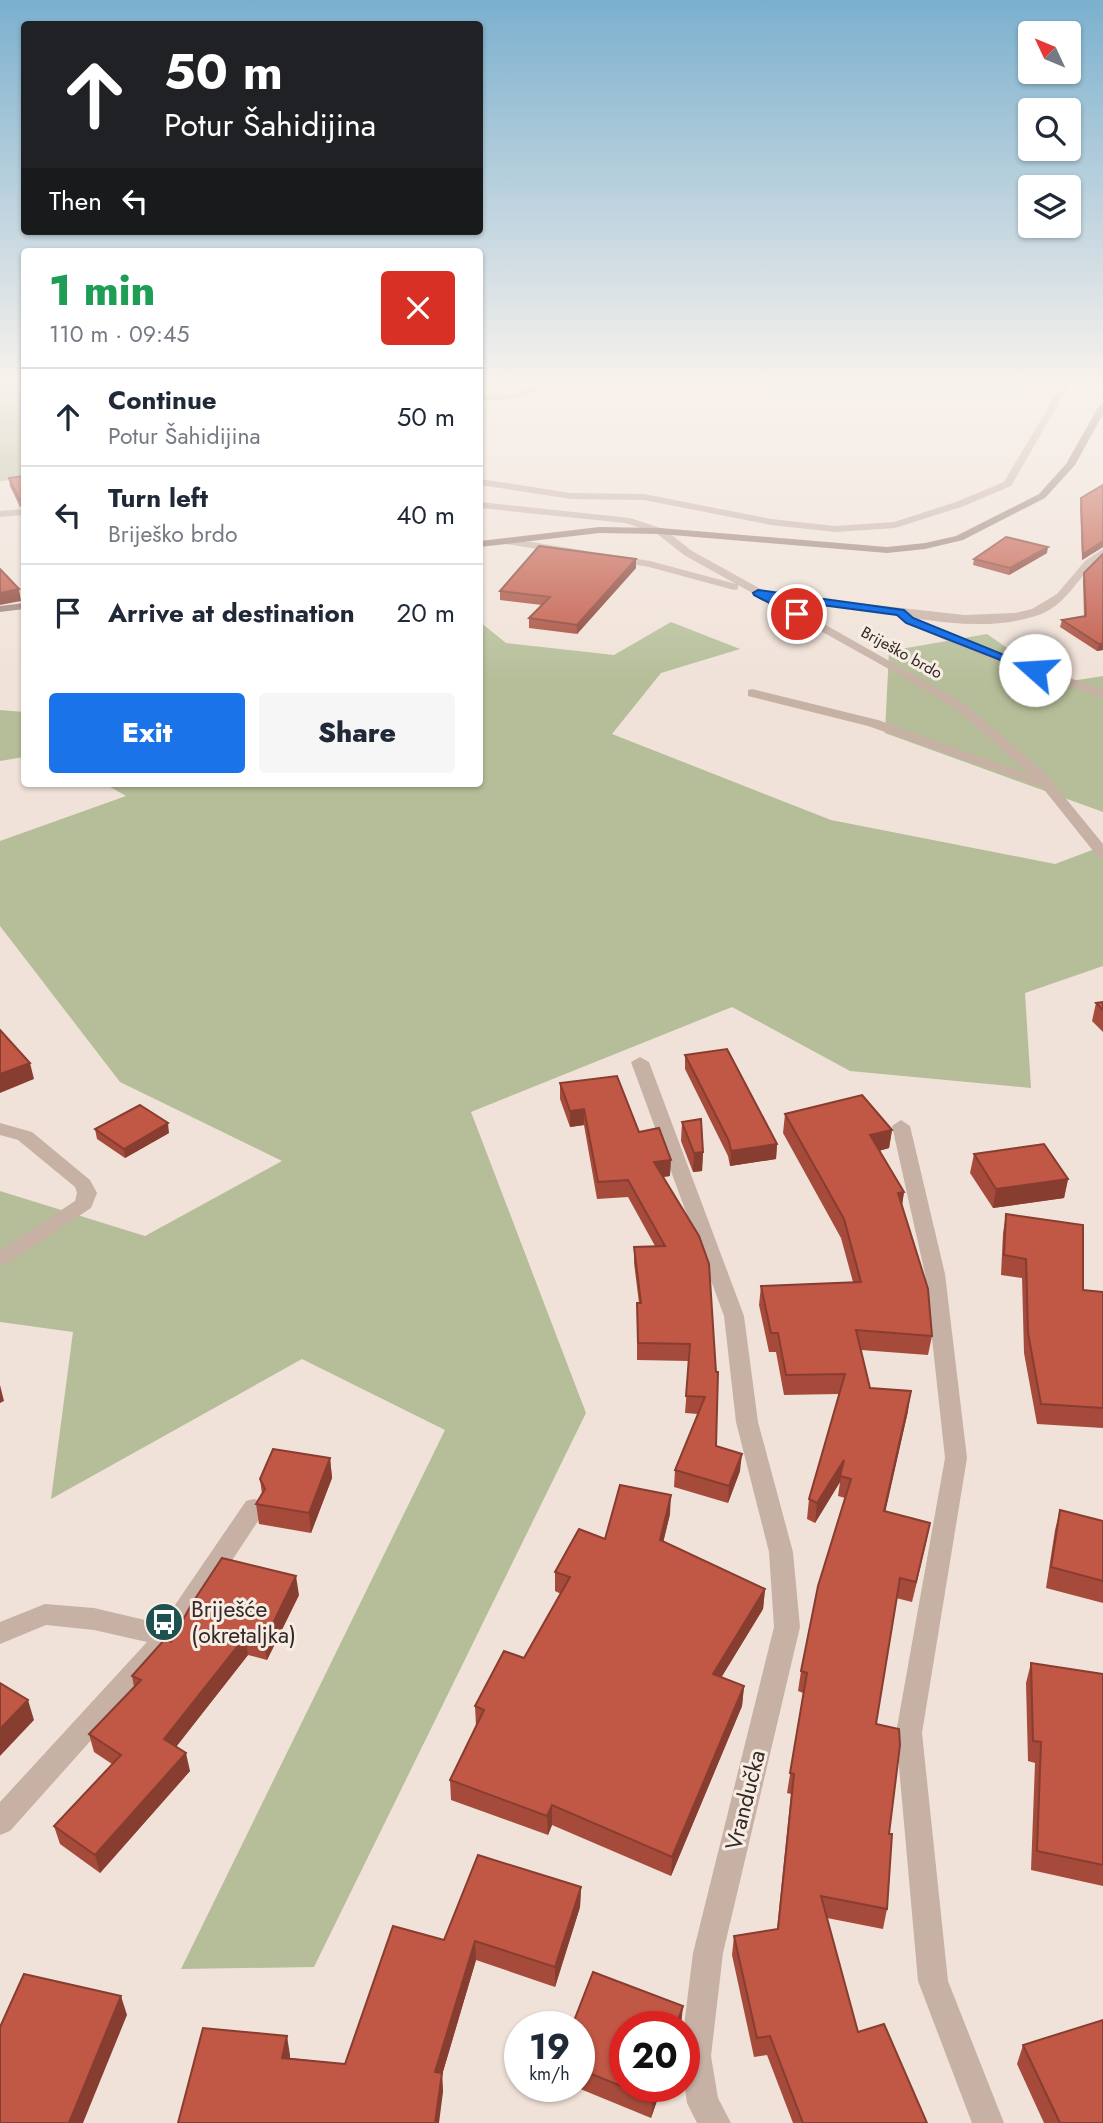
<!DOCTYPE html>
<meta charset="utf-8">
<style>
body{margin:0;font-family:Jost,sans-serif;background:#f6f6f7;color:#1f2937;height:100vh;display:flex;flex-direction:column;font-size:26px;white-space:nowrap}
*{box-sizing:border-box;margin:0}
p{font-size:23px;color:#747a83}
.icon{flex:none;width:38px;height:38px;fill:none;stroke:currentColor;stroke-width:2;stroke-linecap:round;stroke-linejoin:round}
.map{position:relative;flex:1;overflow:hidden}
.drawer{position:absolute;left:21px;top:248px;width:462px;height:539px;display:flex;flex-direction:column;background:#fff;border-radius:7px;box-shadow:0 2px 5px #0004}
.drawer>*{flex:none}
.hud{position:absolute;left:21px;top:21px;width:462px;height:214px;border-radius:7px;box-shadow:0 2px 5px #0004;background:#202124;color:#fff;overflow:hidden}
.needle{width:46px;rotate:314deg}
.fabs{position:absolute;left:1018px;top:21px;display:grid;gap:14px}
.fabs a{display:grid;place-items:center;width:63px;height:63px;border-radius:7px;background:#fff;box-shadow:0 2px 5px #0004;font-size:35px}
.speed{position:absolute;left:504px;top:2011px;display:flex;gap:14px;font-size:35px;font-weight:700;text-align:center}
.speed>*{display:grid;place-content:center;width:91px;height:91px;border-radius:50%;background:#fff;box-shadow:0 2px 5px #0004;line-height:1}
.speed small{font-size:18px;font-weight:400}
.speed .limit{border:10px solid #d22;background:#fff;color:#111}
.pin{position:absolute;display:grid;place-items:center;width:60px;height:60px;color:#fff;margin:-30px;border:4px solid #fff;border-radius:50%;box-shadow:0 2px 7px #0007}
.me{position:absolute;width:77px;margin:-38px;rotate:289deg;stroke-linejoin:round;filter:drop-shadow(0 0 5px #0008)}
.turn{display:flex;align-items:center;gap:24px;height:147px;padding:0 28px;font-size:32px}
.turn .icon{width:91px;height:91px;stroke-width:2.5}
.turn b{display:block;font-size:49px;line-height:60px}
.then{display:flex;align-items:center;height:66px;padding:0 28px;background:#0003;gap:14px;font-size:26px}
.round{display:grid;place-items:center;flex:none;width:74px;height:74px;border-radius:7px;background:#f6f6f7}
.summary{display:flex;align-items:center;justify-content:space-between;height:119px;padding:0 28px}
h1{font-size:42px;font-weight:800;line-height:52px;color:#1e9e55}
.cta{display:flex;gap:14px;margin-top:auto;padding:14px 28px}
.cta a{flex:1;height:80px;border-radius:7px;background:#1a73e8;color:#fff;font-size:28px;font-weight:800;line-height:80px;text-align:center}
.cta a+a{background:#f6f6f7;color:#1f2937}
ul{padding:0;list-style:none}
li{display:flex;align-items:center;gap:21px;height:98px;padding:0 28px;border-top:2px solid #e0e1e3}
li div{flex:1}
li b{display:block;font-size:26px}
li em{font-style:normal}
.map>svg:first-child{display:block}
.green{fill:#b5be99}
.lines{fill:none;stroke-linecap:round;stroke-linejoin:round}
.lane{fill:#c7b1a5;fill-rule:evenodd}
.street{fill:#c7b1a5;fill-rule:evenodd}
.secondary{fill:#9a8077;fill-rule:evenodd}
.wall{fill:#a64b3b}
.shaded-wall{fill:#873d30}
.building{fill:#c15745;stroke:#873d30;stroke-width:2}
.route{fill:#1a73e8;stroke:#114b97;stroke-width:2}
.labels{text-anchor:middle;stroke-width:6;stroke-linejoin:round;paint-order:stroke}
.far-street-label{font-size:16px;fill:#332926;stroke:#f8ede4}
.near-poi-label{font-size:23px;fill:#332926;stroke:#f8ede4;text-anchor:start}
.near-street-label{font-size:23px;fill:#332926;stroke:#f8ede4}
</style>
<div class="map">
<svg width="1103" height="2123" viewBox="0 0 1103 2123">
<rect width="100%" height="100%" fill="#f0e2d8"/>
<!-- green -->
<g class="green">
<path d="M 0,384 L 24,384 L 24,479 L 0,481 Z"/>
<path d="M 480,622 L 506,643 L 614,655 L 671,622 L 740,649 L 661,673 L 612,734 L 831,820 L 1055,864 L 1103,846 L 1103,966 L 1025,993 L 1031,1088 L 850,1071 L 732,1007 L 471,1112 L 586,1413 L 314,1967 L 181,1969 L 445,1430 L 302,1359 L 51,1499 L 73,1332 L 0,1322 L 0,1191 L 145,1236 L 282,1161 L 120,1082 L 0,926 L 0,841 L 126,796 L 105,784 L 480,784 Z"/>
<path d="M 987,634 L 1058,683 L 1103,676 L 1103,812 L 885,733 L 889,651 Z"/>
<path d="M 0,710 L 24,712 L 24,757 L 0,761 Z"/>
</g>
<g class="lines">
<!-- lane -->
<g class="lane">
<path d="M 536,384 L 547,384 C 528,399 503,402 480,399 L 480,395 L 513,394 Z"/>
<path d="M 1062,384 L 1070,384 L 1011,486 L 964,506 L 895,528 L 835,532 L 771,525 L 644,500 L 571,499 L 480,485 L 480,479 L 571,493 L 644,494 L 771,519 L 835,526 L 894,522 L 956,502 L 1004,482 Z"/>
<path d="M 896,610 L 904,610 L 913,619 L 994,651 L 1103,690 L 1103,698 L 986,657 L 905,623 L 894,612 Z"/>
</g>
<!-- street -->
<g class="street">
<path d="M 480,502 L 630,518 L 664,529 L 692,551 L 768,593 L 964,615 L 1015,613 L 1032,609 L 1057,594 L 1085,561 L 1103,549 L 1103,557 C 1079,573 1069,603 1041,614 C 985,635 916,618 860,609 C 834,605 807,603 780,599 L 965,704 L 1045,773 L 1103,844 L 1103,858 L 1098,857 L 1042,787 L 868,726 L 748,696 L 748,690 L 752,689 L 878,720 L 1030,775 L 957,710 L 905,678 L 738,585 L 738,589 L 734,590 L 649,567 L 506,544 L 501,541 L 506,538 L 650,561 L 736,584 L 684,555 L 656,533 L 625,523 L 480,508 Z"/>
<path d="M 24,509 L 24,515 L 0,517 L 0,511 Z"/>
<path d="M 640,1057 L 649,1062 L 744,1316 L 758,1422 L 793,1552 L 800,1627 L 723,1953 L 711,2056 L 718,2098 L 731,2123 L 697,2123 L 687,2103 L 684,2082 L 684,2026 L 693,1953 L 774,1627 L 769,1552 L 736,1422 L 724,1316 L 631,1062 Z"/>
<path d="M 901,1120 L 910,1126 L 945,1274 L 967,1458 L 922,1733 L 948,1981 L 1004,2123 L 972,2123 L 918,1981 L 896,1733 L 945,1458 L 925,1274 L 892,1126 Z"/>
<path d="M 0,1123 L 32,1132 L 90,1180 L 97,1193 L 91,1208 L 7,1264 L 0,1266 L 0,1250 L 75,1201 L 77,1193 L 75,1187 L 18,1140 L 0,1135 Z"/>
<path d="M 254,1499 L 262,1501 L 266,1508 L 262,1515 L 177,1644 L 10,1831 L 0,1835 L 0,1802 L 147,1642 L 94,1630 L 46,1625 L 0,1644 L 0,1622 L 45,1604 L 94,1608 L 162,1624 L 246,1501 Z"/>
</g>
<!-- secondary -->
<g class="secondary">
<path d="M 1103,403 L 1103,414 L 1075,465 L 1045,498 L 963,540 L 925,549 L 887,553 L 660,534 L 599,533 L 480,547 L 480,541 L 599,527 L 660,528 L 887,547 L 925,543 L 956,536 L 1039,494 L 1066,464 L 1099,406 Z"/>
<path d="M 24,603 L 24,609 L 0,612 L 0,606 Z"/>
</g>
</g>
<!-- wall -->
<g class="wall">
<path d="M 24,476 L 24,513 L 24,507 L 20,507 L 10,486 L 9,478 Z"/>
<path d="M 1103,485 L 1103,547 L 1082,560 L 1080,505 L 1081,498 Z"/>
<path d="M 1047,553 L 1009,575 L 973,565 L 974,559 Z"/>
<path d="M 1103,554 L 1103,650 L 1097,651 L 1060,627 L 1062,620 L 1084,616 L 1083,580 L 1084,573 Z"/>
<path d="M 636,568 L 577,634 L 529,628 L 529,618 L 542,605 L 500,600 L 500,591 Z"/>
<path d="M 1103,1002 L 1103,1032 L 1092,1021 L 1096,1003 Z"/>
<path d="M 685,1055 L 777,1144 L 776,1159 L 730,1166 L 728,1156 L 685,1069 Z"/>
<path d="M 560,1083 L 639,1132 L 670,1176 L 663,1177 L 716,1446 L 740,1471 L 728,1503 L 674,1487 L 675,1470 L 698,1414 L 685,1413 L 689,1361 L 637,1360 L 637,1303 L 639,1303 L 634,1263 L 634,1247 L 655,1246 L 628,1197 L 597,1199 L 584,1125 L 570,1127 L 560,1099 Z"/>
<path d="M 785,1114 L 892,1130 L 889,1148 L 879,1151 L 904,1192 L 902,1205 L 932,1336 L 928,1355 L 861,1350 L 870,1388 L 908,1411 L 885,1511 L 930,1523 L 912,1602 L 896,1598 L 876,1724 L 889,1834 L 887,1909 L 883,1929 L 827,1918 L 858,2032 L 927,2123 L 793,2123 L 767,2055 L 754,2057 L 732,1955 L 734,1936 L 777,1929 L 791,1794 L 787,1793 L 803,1693 L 798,1691 L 801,1671 L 845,1498 L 838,1496 L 840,1482 L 815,1523 L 807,1519 L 809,1499 L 839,1394 L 784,1395 L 776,1352 L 769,1352 L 759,1305 L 761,1286 L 853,1282 L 841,1238 L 783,1133 Z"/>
<path d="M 682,1122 L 703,1152 L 702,1171 L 693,1172 L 681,1141 Z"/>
<path d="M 95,1129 L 169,1133 L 125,1158 L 97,1139 Z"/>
<path d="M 974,1154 L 1068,1179 L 1064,1198 L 993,1208 L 970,1173 Z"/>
<path d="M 1006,1214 L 1083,1290 L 1103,1292 L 1103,1428 L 1037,1424 L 1024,1353 L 1022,1278 L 1001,1275 L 1003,1233 Z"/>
<path d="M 330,1458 L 332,1478 L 311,1533 L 259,1524 L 256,1504 L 262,1494 L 260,1479 Z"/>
<path d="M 1060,1510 L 1103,1521 L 1103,1603 L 1046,1588 L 1055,1530 Z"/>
<path d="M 670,1514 L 663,1542 L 765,1589 L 763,1609 L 721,1678 L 744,1686 L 742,1706 L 671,1876 L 552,1825 L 548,1835 L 451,1800 L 450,1780 L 476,1726 L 475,1706 L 524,1658 L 561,1594 L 555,1591 L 555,1572 L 605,1539 Z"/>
<path d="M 299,1595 L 267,1660 L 248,1655 L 176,1747 L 190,1771 L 100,1873 L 60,1844 L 54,1826 L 112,1764 L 94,1752 L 89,1734 L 134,1687 L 132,1676 Z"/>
<path d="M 1031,1663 L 1103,1674 L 1103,1886 L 1031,1870 L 1035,1763 L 1028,1761 L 1026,1683 Z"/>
<path d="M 581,1887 L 580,1907 L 555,1987 L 476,1960 L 442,2075 L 443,2092 L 178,2123 L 290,2055 L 290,2058 L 345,2064 L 444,1940 Z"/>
<path d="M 579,2026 L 662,2086 L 651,2118 L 573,2086 L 579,2086 Z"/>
<path d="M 1023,2045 L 1103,2123 L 1044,2123 L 1017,2064 Z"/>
</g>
<!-- shaded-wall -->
<g class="shaded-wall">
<path d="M 1103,541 L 1103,547 L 1082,560 L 1083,554 Z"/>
<path d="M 1048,547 L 1047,553 L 1009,575 L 1010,568 Z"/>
<path d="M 636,559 L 636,568 L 577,634 L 577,625 Z"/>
<path d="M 19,589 L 21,601 L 0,605 L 0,593 Z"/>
<path d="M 1103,643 L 1103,650 L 1097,651 L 1099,644 Z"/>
<path d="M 30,1063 L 34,1079 L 0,1093 L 0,1074 Z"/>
<path d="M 584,1109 L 584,1125 L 570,1127 L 570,1111 Z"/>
<path d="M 168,1123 L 169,1133 L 125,1158 L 124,1149 Z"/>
<path d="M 892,1130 L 889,1148 L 867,1154 L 870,1135 Z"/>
<path d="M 777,1144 L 776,1159 L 730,1166 L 731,1151 Z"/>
<path d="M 703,1152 L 702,1171 L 693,1172 L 694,1153 Z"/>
<path d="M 671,1160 L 670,1176 L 654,1178 L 654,1162 Z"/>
<path d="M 1068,1179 L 1064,1198 L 993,1208 L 996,1189 Z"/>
<path d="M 904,1192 L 901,1211 L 898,1193 Z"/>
<path d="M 0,1385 L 4,1401 L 0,1403 Z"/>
<path d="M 911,1391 L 908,1411 L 881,1531 L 884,1511 Z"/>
<path d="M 742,1454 L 740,1471 L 728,1503 L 729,1486 Z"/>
<path d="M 330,1458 L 332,1478 L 311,1533 L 309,1513 Z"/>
<path d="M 844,1460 L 840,1482 L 815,1523 L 817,1503 Z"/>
<path d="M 671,1495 L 670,1514 L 659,1560 L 660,1540 Z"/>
<path d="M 930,1523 L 926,1543 L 912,1602 L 916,1582 Z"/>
<path d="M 296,1576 L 299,1595 L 267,1660 L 264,1642 Z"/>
<path d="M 765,1589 L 763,1609 L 711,1694 L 713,1674 Z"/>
<path d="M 245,1637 L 248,1655 L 168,1757 L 164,1739 Z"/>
<path d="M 744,1686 L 742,1706 L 671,1876 L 672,1857 Z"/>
<path d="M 28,1700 L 34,1720 L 0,1756 L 0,1729 Z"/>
<path d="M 186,1753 L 190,1771 L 100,1873 L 95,1855 Z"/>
<path d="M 552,1805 L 552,1825 L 548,1835 L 547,1816 Z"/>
<path d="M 581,1887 L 580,1907 L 555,1987 L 555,1967 Z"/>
<path d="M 475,1941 L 476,1960 L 442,2075 L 443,2092 L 439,2123 L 435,2123 L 435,2072 Z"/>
<path d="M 121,1996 L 127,2015 L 83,2123 L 69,2123 Z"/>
<path d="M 683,2006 L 681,2026 L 676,2026 Z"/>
<path d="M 287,2036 L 290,2055 L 286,2077 L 282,2058 Z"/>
<path d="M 657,2086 L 662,2086 L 651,2118 L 653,2099 Z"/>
</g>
<!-- building -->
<g class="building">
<path d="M 24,476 L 24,510 L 24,499 L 19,499 L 9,478 Z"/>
<path d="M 1103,485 L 1103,541 L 1083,554 L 1081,498 Z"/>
<path d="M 1006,537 L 1048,547 L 1010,568 L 974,559 Z"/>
<path d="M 539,546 L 636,559 L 577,625 L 529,618 L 550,597 L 500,591 Z"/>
<path d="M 1103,554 L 1103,643 L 1099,644 L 1062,620 L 1086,616 L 1084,573 Z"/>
<path d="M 0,569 L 19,589 L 0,593 Z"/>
<path d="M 1103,1002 L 1103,1010 L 1096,1003 Z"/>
<path d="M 0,1030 L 30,1063 L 0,1074 Z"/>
<path d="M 727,1049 L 777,1144 L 731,1151 L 729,1141 L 685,1055 Z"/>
<path d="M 617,1076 L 639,1132 L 659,1128 L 671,1160 L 654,1162 L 699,1236 L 709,1264 L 716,1372 L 718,1372 L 716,1446 L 742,1454 L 729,1486 L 675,1470 L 705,1397 L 686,1396 L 690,1344 L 638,1343 L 637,1303 L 641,1303 L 634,1247 L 665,1246 L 628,1180 L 598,1182 L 584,1109 L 570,1111 L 560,1083 Z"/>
<path d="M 862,1095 L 892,1130 L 870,1135 L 904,1192 L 898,1193 L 928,1289 L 932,1336 L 856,1330 L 870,1388 L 911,1391 L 884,1511 L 930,1523 L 916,1582 L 900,1578 L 876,1724 L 899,1729 L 900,1745 L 889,1834 L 892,1834 L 887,1909 L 821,1896 L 858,2032 L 884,2024 L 927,2123 L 803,2123 L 770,2036 L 757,2038 L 734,1936 L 778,1929 L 794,1774 L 790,1773 L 807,1673 L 801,1671 L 818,1586 L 851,1479 L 840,1476 L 844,1460 L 817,1503 L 809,1499 L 845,1374 L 786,1375 L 778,1333 L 771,1333 L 761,1286 L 861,1282 L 844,1219 L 785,1114 Z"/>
<path d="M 140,1105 L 168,1123 L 124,1149 L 95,1129 Z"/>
<path d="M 701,1119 L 703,1152 L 694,1153 L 682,1122 Z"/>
<path d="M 1044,1144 L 1068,1179 L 996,1189 L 974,1154 Z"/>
<path d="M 1006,1214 L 1083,1225 L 1083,1290 L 1103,1292 L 1103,1408 L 1041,1404 L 1028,1333 L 1026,1259 L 1004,1255 Z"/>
<path d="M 273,1449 L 330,1458 L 309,1513 L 256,1504 L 265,1489 L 260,1479 Z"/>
<path d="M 620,1485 L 671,1495 L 660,1540 L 765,1589 L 713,1674 L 744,1686 L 672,1857 L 552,1805 L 547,1816 L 450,1780 L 484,1710 L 475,1706 L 504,1651 L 524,1658 L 570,1577 L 555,1572 L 579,1529 L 605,1539 Z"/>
<path d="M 1060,1510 L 1103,1521 L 1103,1581 L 1051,1567 Z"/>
<path d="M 222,1558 L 296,1576 L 264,1642 L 245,1637 L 164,1739 L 186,1753 L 95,1855 L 54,1826 L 121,1755 L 89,1734 L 141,1680 L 132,1676 L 165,1639 L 171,1642 L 191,1605 Z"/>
<path d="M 1031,1663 L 1103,1674 L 1103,1865 L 1037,1851 L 1041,1742 L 1033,1741 Z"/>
<path d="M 0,1683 L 28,1700 L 0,1729 Z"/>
<path d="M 478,1855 L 581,1887 L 555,1967 L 475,1941 L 435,2072 L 442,2073 L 435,2123 L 178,2123 L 203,2028 L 287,2036 L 282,2058 L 345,2064 L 393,1926 L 444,1940 Z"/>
<path d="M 593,1972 L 683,2006 L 676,2026 L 625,2026 L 625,2086 L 657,2086 L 653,2099 L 579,2069 L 579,2026 L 572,2026 Z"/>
<path d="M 24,1974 L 121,1996 L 69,2123 L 0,2123 L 0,2027 Z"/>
<path d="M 1103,2020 L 1103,2123 L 1060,2123 L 1023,2045 Z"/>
</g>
<!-- sky -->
<linearGradient id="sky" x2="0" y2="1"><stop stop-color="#7bb0ce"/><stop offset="0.56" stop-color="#f8f2ed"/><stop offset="1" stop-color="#f8f2ed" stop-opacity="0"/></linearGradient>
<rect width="1103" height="681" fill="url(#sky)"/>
<!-- route -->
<path class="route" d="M 758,590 L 904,610 L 913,618 L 1041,670 L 1031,672 L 906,623 L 897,615 L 776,599 L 803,614 L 794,616 L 754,595 L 753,593 Z"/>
<!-- icons -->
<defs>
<symbol id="bus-disc" viewBox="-11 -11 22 22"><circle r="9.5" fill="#1e5251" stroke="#f8ede4"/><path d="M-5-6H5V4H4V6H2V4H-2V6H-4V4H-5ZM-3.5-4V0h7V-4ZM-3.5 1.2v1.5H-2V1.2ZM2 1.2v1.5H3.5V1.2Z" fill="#fff"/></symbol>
</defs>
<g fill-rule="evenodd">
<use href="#bus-disc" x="142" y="1600" width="44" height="44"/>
</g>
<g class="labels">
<!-- far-street labels -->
<g class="far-street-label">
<text transform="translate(902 652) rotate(29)" y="6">Briješko brdo</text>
</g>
<!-- near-poi labels -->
<g class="near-poi-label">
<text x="191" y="1617">Briješće<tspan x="191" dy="26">(okretaljka)</tspan></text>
</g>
<!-- near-street labels -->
<g class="near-street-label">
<text transform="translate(745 1800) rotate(-76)" y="8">Vrandučka</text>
</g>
</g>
</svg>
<div class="fabs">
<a><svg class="needle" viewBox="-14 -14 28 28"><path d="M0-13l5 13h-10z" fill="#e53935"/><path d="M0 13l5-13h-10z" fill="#747a83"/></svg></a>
<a><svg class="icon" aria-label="search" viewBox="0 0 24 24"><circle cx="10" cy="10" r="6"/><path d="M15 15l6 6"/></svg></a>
<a><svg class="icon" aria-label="layers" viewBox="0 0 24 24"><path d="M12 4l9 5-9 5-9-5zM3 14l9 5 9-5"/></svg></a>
</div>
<div class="speed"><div>19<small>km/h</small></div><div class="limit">20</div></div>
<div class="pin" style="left:797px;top:614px;background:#d93025"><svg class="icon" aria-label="arrive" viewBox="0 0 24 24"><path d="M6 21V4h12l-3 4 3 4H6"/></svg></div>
<svg class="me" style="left:1035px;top:670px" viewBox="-20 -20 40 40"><circle r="19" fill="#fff"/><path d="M0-13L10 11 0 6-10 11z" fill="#1a73e8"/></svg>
<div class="hud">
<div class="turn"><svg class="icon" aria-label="ahead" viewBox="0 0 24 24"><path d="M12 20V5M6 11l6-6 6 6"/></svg><div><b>50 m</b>Potur Šahidijina</div></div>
<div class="then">Then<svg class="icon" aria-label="left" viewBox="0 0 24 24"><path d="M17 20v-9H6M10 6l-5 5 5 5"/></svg></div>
</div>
<section class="drawer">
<div class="summary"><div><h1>1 min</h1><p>110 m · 09:45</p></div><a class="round" style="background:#d93025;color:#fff"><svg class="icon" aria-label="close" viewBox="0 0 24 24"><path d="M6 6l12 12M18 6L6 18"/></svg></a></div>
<ul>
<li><svg class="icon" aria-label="ahead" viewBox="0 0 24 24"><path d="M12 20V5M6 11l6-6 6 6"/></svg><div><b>Continue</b><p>Potur Šahidijina</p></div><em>50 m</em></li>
<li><svg class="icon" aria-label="left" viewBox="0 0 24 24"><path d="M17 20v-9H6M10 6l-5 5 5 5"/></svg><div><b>Turn left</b><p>Briješko brdo</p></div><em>40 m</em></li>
<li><svg class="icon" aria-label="arrive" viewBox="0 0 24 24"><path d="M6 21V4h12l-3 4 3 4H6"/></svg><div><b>Arrive at destination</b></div><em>20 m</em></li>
</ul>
<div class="cta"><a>Exit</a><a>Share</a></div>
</section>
</div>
